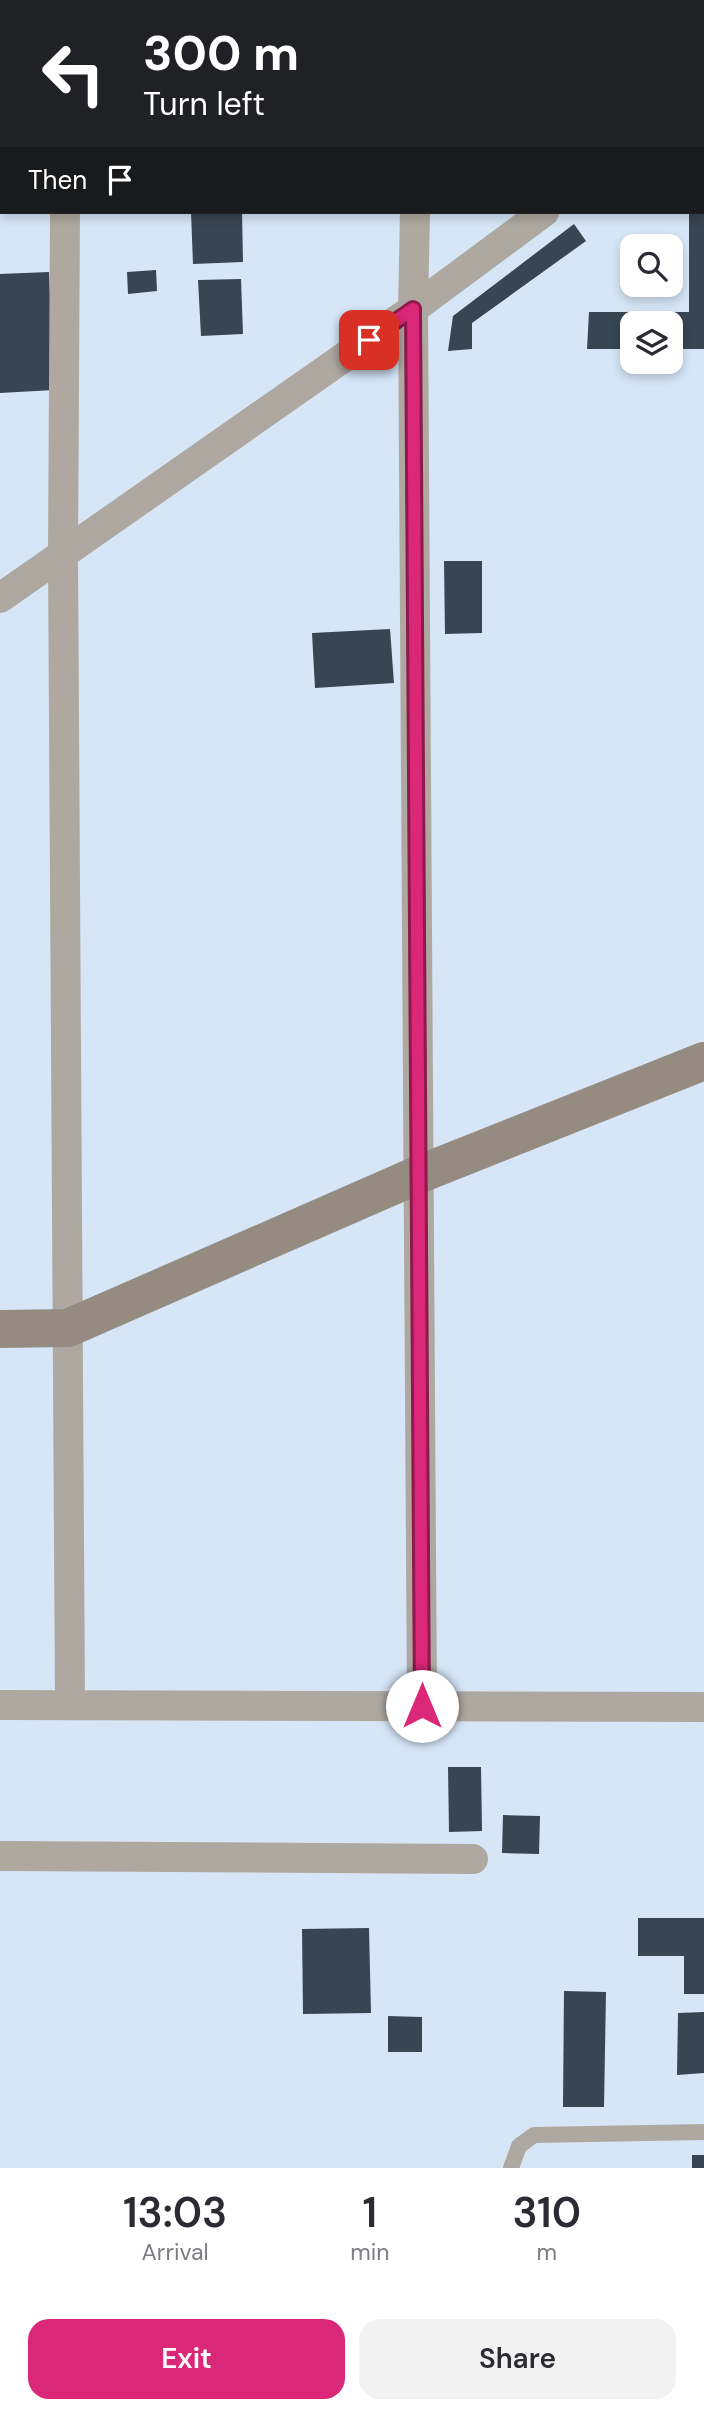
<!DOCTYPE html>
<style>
body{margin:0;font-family:"DM Sans",sans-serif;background:#f2f2f3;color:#2b2b33;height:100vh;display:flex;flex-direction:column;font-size:26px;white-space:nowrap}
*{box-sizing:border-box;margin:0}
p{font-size:23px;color:#7c7c81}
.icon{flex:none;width:38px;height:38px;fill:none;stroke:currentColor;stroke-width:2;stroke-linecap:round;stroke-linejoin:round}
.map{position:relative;height:2168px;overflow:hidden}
.panel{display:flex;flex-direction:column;background:#fff;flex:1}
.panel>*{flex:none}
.banner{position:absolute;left:0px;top:0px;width:705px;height:214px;box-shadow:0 4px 10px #0003;background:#202124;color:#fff;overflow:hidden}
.tools{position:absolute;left:620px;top:234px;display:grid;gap:14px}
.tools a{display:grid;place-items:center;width:63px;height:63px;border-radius:14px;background:#fff;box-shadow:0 4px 10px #0003;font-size:35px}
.pin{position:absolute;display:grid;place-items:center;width:60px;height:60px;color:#fff;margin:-30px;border-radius:14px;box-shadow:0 4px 10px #0006}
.me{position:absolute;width:77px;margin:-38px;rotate:0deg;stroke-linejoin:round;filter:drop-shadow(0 0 5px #0008)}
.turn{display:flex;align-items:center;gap:24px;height:147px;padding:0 28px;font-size:32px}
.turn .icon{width:91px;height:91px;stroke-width:2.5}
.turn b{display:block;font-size:49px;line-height:60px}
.then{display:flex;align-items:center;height:66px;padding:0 28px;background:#0003;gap:14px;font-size:26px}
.eta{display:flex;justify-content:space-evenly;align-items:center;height:119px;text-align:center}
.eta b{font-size:42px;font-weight:600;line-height:49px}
.primary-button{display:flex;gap:14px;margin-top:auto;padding:14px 28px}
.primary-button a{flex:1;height:80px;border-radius:21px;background:#db2777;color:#fff;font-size:28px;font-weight:600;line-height:80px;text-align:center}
.primary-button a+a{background:#f2f2f3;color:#2b2b33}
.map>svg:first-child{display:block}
.building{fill:#384552}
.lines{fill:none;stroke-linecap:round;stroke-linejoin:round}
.lane{stroke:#afa8a1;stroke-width:16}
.street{stroke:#afa8a1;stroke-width:30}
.secondary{stroke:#958b80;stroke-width:38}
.route-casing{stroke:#8e194d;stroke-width:18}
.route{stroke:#db2777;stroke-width:12}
</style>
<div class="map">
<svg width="704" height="2168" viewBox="0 0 704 2168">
<rect width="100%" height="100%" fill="#d6e6f7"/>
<!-- building -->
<g class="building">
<path d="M 191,212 L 242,212 L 243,262 L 193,264 Z"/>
<path d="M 689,212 L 704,212 L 704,349 L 670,349 L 670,324 L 632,324 L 632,349 L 587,349 L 589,312 L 689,312 Z"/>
<path d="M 574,224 L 586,241 L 472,323 L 472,349 L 448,351 L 453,316 Z"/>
<path d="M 156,270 L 157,291 L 128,294 L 127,272 Z"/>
<path d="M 49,272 L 54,390 L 0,393 L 0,274 Z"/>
<path d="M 241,279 L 243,334 L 201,336 L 198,280 Z"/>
<path d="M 444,561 L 482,561 L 482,633 L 445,634 Z"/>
<path d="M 390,629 L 394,683 L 315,688 L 312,633 Z"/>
<path d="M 448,1767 L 481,1767 L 482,1831 L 449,1832 Z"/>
<path d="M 503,1815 L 540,1816 L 539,1854 L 502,1853 Z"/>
<path d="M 638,1918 L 704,1918 L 704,1994 L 684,1994 L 684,1956 L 638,1956 Z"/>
<path d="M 369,1928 L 371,2013 L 303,2014 L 302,1929 Z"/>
<path d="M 564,1991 L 606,1992 L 604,2107 L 563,2107 Z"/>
<path d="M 704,2012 L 704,2073 L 677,2075 L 678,2013 Z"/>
<path d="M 388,2016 L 422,2017 L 422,2052 L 388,2052 Z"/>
<rect x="692" y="2155" width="12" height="13"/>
</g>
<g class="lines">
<!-- lane -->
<path class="lane" d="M 511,2168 L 519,2146 L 534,2135 L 704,2132"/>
<!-- street -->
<g class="street">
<path d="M 66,2 L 66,0"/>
<path d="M 418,2 L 418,0"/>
<path d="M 65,212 L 63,555 L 70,1705"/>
<path d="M 415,212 L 413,309 L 422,1706"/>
<path d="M 0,598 L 413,309 L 544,212"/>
<path d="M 0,1705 L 704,1707"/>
<path d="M 0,1856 L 473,1859"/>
</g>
<!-- secondary -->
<path class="secondary" d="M 0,1329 L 68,1328 L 420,1174 L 704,1061"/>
</g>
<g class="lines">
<defs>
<path id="route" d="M 369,340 L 413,309 L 422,1706"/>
</defs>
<!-- route casing -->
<use href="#route" class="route-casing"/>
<!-- route -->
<use href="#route" class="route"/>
</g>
</svg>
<div class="tools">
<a><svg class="icon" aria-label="search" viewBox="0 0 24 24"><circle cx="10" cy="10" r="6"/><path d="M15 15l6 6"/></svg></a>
<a><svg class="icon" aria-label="layers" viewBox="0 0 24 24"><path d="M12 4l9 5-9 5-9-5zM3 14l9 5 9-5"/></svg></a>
</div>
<div class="pin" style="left:369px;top:340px;background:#d93025"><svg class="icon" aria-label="arrive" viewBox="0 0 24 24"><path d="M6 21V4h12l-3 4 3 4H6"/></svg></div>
<svg class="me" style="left:422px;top:1706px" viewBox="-20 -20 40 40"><circle r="19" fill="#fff"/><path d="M0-13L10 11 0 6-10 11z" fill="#db2777"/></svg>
<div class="banner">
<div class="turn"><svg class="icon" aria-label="left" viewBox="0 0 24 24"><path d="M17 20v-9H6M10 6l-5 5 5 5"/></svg><div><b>300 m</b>Turn left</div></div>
<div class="then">Then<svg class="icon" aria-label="arrive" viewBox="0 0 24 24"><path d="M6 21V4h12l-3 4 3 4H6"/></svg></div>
</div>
</div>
<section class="panel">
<div class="eta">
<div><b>13:03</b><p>Arrival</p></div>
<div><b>1</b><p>min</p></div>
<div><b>310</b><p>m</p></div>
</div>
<div class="primary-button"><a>Exit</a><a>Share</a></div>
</section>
